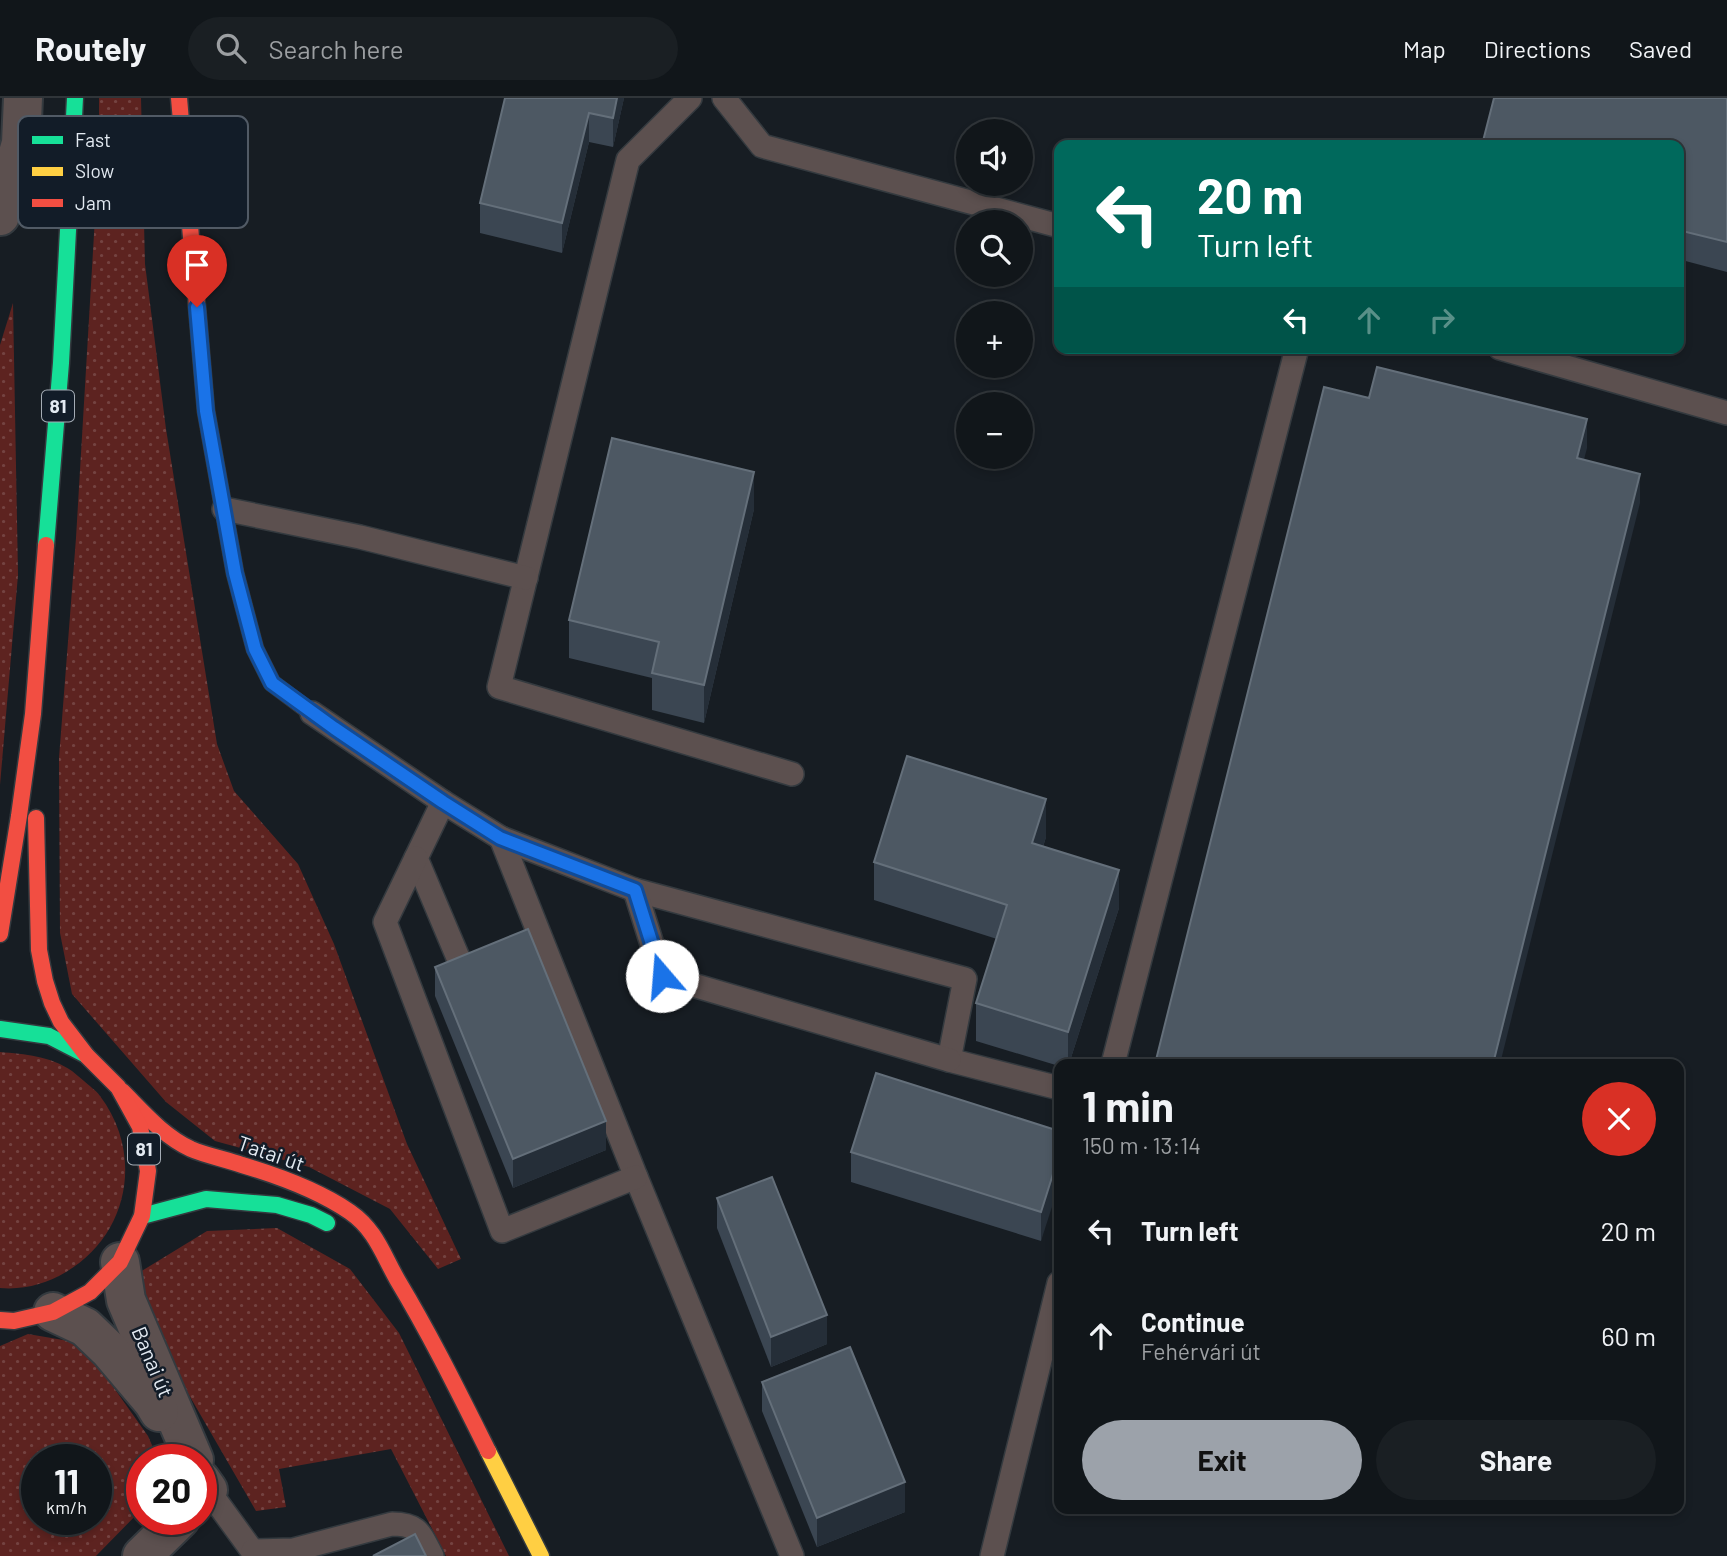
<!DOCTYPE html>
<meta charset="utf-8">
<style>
body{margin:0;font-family:Barlow,sans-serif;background:#1a1f23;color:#f1f3f6;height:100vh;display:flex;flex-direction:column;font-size:26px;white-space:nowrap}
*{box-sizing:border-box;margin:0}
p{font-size:23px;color:#9c9fa2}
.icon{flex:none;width:38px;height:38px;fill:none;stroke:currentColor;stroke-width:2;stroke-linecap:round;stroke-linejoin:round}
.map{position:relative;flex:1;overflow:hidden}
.side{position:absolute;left:1054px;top:961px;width:630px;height:455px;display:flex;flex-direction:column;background:#11161a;border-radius:14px;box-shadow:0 4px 10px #0003,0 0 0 2px #303539}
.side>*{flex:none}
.guide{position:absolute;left:1054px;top:42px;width:630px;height:214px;border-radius:14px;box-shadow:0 4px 10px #0003,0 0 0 2px #303539;background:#00695c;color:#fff;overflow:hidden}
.buttons{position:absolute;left:956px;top:21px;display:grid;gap:14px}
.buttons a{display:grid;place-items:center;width:77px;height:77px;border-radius:50%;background:#11161a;box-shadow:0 4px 10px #0003,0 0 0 2px #303539;font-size:35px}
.speed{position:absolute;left:21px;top:1346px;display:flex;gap:14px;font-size:35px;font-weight:700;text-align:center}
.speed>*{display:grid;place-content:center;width:91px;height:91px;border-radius:50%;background:#11161a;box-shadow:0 4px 10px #0003,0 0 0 2px #303539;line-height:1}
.speed small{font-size:18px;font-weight:400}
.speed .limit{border:10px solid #d22;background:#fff;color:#111}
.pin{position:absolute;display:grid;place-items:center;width:60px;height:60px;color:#fff;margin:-72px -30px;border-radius:50% 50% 50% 0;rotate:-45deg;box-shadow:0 0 7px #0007}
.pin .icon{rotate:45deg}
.me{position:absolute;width:77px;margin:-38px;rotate:342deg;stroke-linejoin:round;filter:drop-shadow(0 0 5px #0008)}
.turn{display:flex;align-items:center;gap:24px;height:147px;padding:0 28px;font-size:32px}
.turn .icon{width:91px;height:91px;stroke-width:2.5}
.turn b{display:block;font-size:49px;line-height:60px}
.lanes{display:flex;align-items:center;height:66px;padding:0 28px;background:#0003;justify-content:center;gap:35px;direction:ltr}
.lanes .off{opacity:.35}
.round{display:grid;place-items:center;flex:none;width:74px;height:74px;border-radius:37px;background:#1a1f23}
.headline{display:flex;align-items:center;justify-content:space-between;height:119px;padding:0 28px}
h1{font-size:42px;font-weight:700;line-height:52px}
.cta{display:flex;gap:14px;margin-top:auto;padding:14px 28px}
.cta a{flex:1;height:80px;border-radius:42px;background:#9ca2aa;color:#111;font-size:28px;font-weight:700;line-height:80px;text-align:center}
.cta a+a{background:#1a1f23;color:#f1f3f6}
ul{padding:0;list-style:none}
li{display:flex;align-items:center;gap:21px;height:105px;padding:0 28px}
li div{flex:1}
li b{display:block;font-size:26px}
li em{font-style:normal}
header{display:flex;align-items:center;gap:42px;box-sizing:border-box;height:98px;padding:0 35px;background:#11161a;border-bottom:2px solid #303539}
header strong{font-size:33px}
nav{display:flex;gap:38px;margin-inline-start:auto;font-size:24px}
.search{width:490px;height:63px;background:#1a1f23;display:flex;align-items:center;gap:18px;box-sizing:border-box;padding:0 24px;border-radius:38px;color:#9c9fa2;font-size:26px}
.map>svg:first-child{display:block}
.grass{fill:url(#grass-dots);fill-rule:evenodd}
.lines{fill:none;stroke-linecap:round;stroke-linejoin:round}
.lane-casing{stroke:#343a3f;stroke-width:26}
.street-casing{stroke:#343a3f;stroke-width:42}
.fast-casing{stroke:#343a3f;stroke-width:19}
.slow-casing{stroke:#343a3f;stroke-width:19}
.jam-casing{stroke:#343a3f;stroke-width:19}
.lane{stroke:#5c504f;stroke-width:23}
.street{stroke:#5c504f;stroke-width:38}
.fast{stroke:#16e098;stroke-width:16}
.slow{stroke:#ffcf43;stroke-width:16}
.jam{stroke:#f24e42;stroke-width:16}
.wall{fill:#3b4652}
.shaded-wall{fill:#252e38}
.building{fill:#4d5863;stroke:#646f7a;stroke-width:2}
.route-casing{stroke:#114b97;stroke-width:18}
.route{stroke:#1a73e8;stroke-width:12}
.labels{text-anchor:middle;stroke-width:5;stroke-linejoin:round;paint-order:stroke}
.shield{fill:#121c28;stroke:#a4acb5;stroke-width:2}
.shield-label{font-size:19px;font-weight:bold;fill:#e3eaf2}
.street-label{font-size:21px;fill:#e3eaf2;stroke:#121c28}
.key{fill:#121c28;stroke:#515a65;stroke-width:2}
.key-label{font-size:19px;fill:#e3eaf2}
</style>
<header>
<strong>Routely</strong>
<div class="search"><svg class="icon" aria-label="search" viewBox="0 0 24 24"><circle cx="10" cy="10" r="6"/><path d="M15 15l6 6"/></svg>Search here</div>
<nav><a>Map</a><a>Directions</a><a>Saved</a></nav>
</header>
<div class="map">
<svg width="1727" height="1458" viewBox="0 0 1727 1458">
<defs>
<pattern id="grass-dots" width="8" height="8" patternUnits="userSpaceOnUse" patternTransform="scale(1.75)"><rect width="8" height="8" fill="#5d2320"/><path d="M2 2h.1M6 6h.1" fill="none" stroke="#744341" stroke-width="1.8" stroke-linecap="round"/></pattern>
</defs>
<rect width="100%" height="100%" fill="#171d23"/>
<!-- grass -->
<g class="grass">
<path d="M 99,0 L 141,0 L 145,166 L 166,331 L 217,646 L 234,693 L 298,766 L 334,846 L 407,1046 L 461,1161 L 438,1171 L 390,1111 L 309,1069 L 215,1043 L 166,1004 L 72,896 L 60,835 L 59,660 L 76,440 L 99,52 Z"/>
<path d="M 13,205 L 18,477 L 0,687 L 0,247 Z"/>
<path d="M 0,954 C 25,956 50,958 72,973 C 76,976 80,980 84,983 C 89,988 96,992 100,998 C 144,1056 129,1137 66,1174 C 46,1186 24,1192 0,1190 Z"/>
<path d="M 277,1130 L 350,1171 L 399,1235 L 509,1458 L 446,1458 L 391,1351 L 279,1371 L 286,1409 L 256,1413 L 159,1245 L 140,1174 L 207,1133 Z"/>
<path d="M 28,1236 L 69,1243 L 97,1266 L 148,1338 L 158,1361 L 142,1362 L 142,1411 L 96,1458 L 0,1458 L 0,1248 ZM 37,1362 L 96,1362 L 96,1421 L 37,1421 Z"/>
</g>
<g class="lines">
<defs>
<g id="lane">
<path d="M 690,0 L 628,62 L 499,589 L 792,676"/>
<path d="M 724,0 L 762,48 L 1059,128"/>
<path d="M 1500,250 L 1727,315"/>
<path d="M 224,411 L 360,439 L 526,480"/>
<path d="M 312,615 L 443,704 L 501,740 L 635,792 L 965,881 L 949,962 L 1059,990"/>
<path d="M 443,704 L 416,760 L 462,869"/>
<path d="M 501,740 L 636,1079 L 792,1458"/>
<path d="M 416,760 L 385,824 L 502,1133 L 636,1079"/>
<path d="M 635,792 L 662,878 L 949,962"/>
<path d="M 1113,966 L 1297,250"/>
<path d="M 208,1392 L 256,1458"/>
<path d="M 253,1453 L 293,1452 L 392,1426 C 419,1426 420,1436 432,1458"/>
<path d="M 992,1458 L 1059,1185"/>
</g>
<g id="street">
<path d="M 0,118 L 21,45 L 23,0"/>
<path d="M 120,1164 L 126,1202 L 194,1362"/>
<path d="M 53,1214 L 85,1229 L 109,1252 L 153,1304 L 159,1314"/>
<path d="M 201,1382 L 208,1392"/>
<path d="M 142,1458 L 180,1421"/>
</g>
<g id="fast">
<path d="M 46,447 L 61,265 L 75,0"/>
<path d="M 0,931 L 49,938 L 86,957"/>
<path d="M 142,1118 L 206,1101 L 277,1107 L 311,1117 L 327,1125"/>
</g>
<path id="slow" d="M 488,1353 L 541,1458"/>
<g id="jam">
<path d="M 179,0 L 206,313 L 235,475 L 255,551 L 272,585 L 312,615"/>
<path d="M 0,836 L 19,718 L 33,616 L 46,447"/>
<path d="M 122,993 C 143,1014 163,1038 191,1051 C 207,1058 226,1061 242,1067 C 279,1078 318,1092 350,1114 C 376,1132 383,1157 398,1183 C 431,1238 459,1295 488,1353"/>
<path d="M 0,1222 L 14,1223 L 53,1214 L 90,1194 L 120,1164 L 142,1118 L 148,1073 L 140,1029 L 118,989 L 87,958 L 61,924 L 52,905 L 45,883 L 39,852 L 36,720"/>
</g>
</defs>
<!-- lane casing -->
<use href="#lane" class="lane-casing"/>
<!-- street casing -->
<use href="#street" class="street-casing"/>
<!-- fast casing -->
<use href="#fast" class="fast-casing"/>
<!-- slow casing -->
<use href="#slow" class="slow-casing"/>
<!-- jam casing -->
<use href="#jam" class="jam-casing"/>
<!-- lane -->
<use href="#lane" class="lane"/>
<!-- street -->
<use href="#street" class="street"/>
<!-- fast -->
<use href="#fast" class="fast"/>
<!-- slow -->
<use href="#slow" class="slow"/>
<!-- jam -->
<use href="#jam" class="jam"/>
</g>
<!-- wall -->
<g class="wall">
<path d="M 505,0 L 624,0 L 613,49 L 589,44 L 562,155 L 480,135 L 480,105 Z"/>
<path d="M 1727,0 L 1727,174 L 1678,161 L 1678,47 Z"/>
<path d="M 754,411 L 704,625 L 652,612 L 652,580 L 569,560 L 569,522 Z"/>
<path d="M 1046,739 L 1043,749 L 1119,810 L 1069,966 L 1059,966 L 1059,968 L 976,943 L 976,905 L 997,841 L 874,802 L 874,764 Z"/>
<path d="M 435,869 L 606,1052 L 513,1090 L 435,898 Z"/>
<path d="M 1059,1033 L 1041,1143 L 851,1084 L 851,1054 Z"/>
<path d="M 717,1100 L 827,1246 L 771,1269 L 717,1130 Z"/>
<path d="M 762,1284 L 905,1414 L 817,1449 L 762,1313 Z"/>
</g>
<!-- shaded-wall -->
<g class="shaded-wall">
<path d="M 617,0 L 624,0 L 613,49 L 613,20 Z"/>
<path d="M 589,15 L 589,44 L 562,155 L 562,125 Z"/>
<path d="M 1587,321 L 1587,350 L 1577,389 L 1577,360 Z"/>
<path d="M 754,374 L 754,411 L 704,625 L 704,587 Z"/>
<path d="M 1640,376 L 1640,405 L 1500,966 L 1493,966 Z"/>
<path d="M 1046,701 L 1046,739 L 1032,783 L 1032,745 Z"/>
<path d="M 1119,772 L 1119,810 L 1069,966 L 1068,966 L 1068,934 Z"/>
<path d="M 606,1023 L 606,1052 L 513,1090 L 513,1061 Z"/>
<path d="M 1059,1057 L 1059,1087 L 1041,1143 L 1041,1114 Z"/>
<path d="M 827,1217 L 827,1246 L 771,1269 L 771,1239 Z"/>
<path d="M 905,1384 L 905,1414 L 817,1449 L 817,1420 Z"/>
</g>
<!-- building -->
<g class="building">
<path d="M 505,0 L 617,0 L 613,20 L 589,15 L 562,125 L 480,105 Z"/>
<path d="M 1494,0 L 1727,0 L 1727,144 L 1678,132 L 1678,47 L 1482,47 Z"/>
<path d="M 1377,269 L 1587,321 L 1577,360 L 1640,376 L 1493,966 L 1155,966 L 1324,289 L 1369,300 Z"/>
<path d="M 612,340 L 754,374 L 704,587 L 652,575 L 659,544 L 569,522 Z"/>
<path d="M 907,658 L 1046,701 L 1032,745 L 1119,772 L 1068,934 L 976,905 L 1007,807 L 874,764 Z"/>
<path d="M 528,831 L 606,1023 L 513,1061 L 435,869 Z"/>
<path d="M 876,975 L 1059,1033 L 1059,1057 L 1041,1114 L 851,1054 Z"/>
<path d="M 772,1079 L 827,1217 L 771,1239 L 717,1100 Z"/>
<path d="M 850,1249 L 905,1384 L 817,1420 L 762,1284 Z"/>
<path d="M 415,1436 L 426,1458 L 373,1458 Z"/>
</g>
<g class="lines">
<defs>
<path id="route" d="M 197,209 L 206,313 L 235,475 L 255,551 L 272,585 L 334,630 L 443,704 L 500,740 L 635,792 L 662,878"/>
</defs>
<!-- route casing -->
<use href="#route" class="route-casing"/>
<!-- route -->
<use href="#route" class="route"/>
</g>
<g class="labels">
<!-- shield labels -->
<g class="shield">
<rect x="42" y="292.5" width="32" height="31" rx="5"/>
<rect x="128" y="1035.5" width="32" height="31" rx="5"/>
</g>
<g class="shield-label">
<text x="58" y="315">81</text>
<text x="144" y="1058">81</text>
</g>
<!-- street labels -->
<g class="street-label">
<text transform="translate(271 1056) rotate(19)" y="7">Tatai út</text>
<text transform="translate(152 1264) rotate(67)" y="7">Banai út</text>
</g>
</g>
<!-- legend -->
<rect x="18" y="18" width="230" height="112" rx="10" class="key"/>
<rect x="32" y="38" width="31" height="8" fill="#16e098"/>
<rect x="32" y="69" width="31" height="9" fill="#ffcf43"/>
<rect x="32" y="101" width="31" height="8" fill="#f24e42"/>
<g class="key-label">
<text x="75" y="49">Fast</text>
<text x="75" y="80">Slow</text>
<text x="75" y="112">Jam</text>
</g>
</svg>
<div class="buttons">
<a><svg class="icon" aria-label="sound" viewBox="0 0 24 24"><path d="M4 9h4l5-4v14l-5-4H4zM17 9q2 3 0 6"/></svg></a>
<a><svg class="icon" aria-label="search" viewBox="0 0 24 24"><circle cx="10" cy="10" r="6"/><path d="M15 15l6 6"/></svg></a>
<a>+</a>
<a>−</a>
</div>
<div class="speed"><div>11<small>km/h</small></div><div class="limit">20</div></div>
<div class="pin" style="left:197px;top:209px;background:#d93025"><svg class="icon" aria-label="arrive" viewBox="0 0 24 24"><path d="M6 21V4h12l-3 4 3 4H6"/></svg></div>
<svg class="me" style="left:662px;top:878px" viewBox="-20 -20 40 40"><circle r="19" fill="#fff"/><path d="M0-13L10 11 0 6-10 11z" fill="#1a73e8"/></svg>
<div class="guide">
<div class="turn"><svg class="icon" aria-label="left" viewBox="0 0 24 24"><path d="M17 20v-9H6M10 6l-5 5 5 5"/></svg><div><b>20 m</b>Turn left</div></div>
<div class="lanes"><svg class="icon" aria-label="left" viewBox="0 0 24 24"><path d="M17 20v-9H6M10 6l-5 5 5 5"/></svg><svg class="icon off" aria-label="ahead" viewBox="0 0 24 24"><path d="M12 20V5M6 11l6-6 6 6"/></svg><svg class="icon off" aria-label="right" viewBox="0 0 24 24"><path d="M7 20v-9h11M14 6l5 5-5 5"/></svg></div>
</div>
<section class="side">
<div class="headline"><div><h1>1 min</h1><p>150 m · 13:14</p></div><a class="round" style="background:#d93025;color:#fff"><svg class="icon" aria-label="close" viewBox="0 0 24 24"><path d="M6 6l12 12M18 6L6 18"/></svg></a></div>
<ul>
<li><svg class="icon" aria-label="left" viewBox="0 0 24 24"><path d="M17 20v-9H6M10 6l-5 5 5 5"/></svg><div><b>Turn left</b></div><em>20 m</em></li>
<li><svg class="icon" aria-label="ahead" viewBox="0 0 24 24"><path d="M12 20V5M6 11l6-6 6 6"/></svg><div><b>Continue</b><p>Fehérvári út</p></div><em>60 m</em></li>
</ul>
<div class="cta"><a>Exit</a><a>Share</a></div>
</section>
</div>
